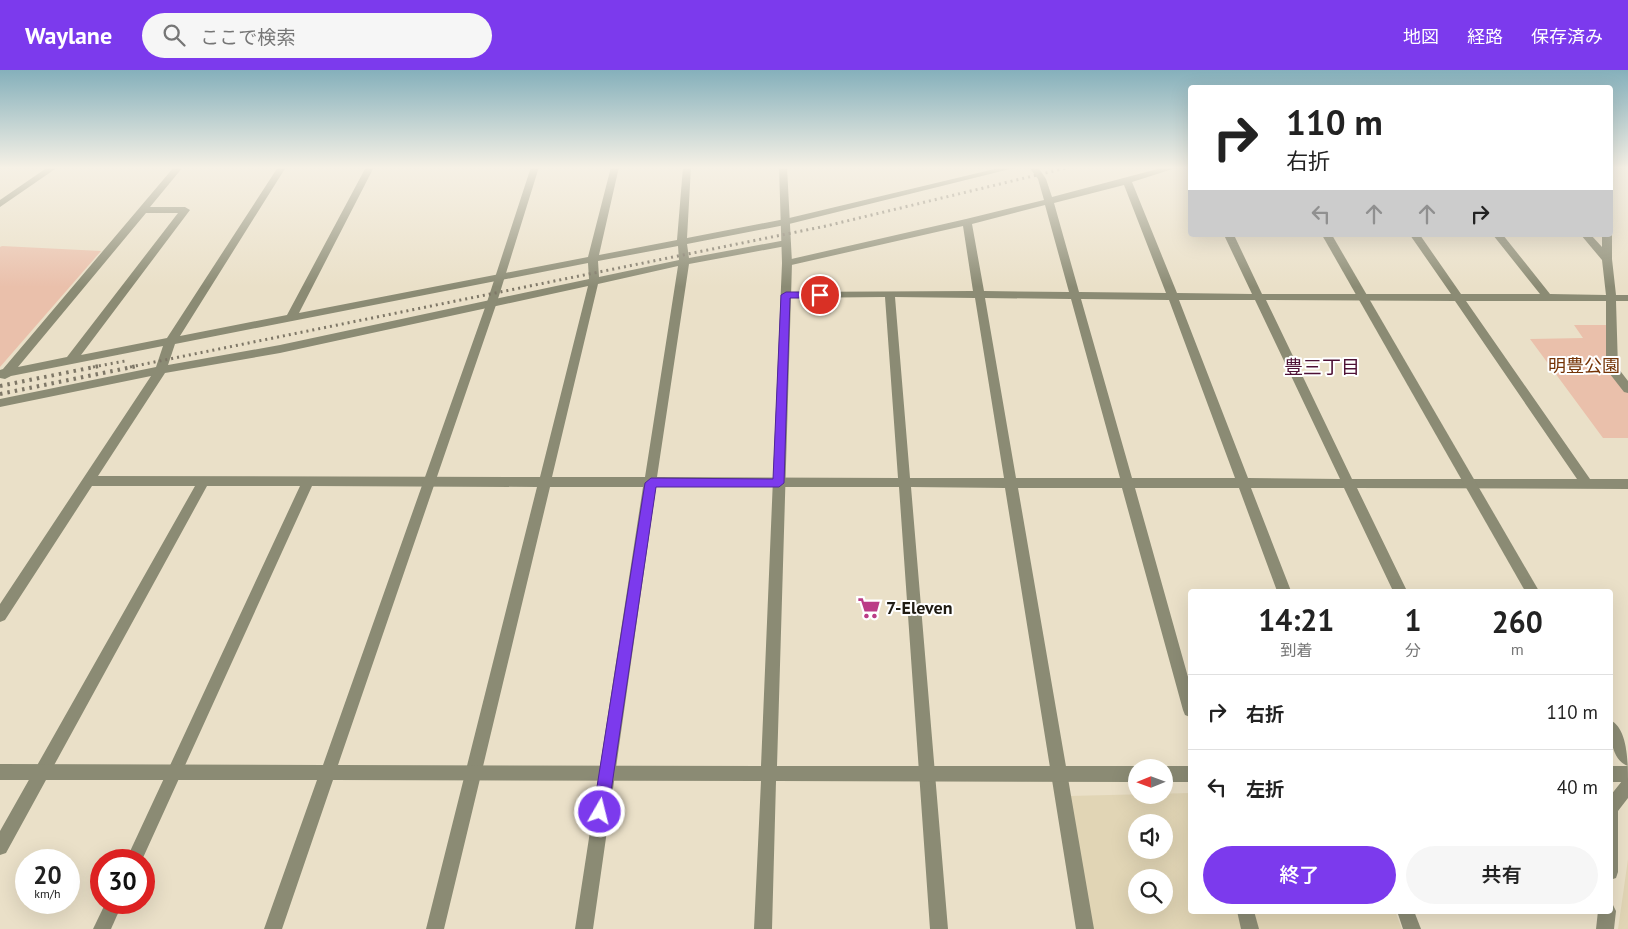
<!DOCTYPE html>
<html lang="ja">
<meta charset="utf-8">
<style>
body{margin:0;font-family:"PT Sans","Noto Sans JP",sans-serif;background:#f6f6f6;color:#222;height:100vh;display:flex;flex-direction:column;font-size:19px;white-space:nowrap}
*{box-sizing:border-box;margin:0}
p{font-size:16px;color:#767676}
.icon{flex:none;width:28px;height:28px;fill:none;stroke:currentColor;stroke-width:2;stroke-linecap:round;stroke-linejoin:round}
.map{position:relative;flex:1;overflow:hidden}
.drawer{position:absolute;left:1188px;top:519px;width:425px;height:325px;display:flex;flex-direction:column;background:#fff;border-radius:5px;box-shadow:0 5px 20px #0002}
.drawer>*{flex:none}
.top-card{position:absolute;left:1188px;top:15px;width:425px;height:152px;border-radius:5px;box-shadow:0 5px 20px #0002;background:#fff;color:#222;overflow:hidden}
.needle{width:32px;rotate:269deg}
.buttons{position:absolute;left:1128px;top:689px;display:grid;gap:10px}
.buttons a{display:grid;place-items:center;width:45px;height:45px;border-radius:50%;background:#fff;box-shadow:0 5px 20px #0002;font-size:25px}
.speed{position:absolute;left:15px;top:779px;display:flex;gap:10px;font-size:25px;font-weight:700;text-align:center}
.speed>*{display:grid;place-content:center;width:65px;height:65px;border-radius:50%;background:#fff;box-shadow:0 5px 20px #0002;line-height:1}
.speed small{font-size:12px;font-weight:400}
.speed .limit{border:8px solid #d22;background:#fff;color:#111}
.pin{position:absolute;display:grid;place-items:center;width:42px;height:42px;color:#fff;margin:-21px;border:2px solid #fff;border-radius:50%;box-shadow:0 1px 5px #0007}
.me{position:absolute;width:55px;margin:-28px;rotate:8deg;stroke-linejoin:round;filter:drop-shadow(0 0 4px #0008)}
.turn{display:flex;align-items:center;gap:18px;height:105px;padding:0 15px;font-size:22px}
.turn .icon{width:65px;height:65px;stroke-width:2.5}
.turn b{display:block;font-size:35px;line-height:42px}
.lanes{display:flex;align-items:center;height:48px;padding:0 15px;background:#0003;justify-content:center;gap:25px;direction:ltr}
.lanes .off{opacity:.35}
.eta{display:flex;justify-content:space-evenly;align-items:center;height:85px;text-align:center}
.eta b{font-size:30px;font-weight:600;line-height:35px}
.button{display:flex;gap:10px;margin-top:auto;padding:10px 15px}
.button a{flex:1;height:58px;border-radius:30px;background:#7c3aed;color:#fff;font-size:20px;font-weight:600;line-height:58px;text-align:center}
.button a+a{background:#f6f6f6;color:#222}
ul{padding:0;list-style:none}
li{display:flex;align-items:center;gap:15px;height:75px;padding:0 15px;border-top:1px solid #e0e0e0}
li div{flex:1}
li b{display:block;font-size:19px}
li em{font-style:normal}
header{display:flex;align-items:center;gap:30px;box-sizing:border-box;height:70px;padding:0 25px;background:#7c3aed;color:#fff}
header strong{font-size:24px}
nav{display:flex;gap:28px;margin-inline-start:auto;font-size:18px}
.search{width:350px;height:45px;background:#f6f6f6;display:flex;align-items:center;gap:12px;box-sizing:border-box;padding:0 18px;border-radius:28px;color:#767676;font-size:19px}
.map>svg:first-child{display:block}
.built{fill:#e1d5b5;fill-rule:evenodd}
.green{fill:#eac0ab}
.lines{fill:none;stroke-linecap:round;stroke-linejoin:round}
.minor{fill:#8b8b74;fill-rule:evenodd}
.tertiary{fill:#8b8b74;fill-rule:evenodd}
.rail-far1{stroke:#7e7767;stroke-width:3;stroke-dasharray:2 4;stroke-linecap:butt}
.rail{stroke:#7e7767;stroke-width:4;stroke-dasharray:2.5 5;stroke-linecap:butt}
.route{fill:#7c3aed;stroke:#51269a}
.labels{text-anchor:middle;stroke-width:4;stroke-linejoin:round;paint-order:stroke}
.park-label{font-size:18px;fill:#743306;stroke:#fff}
.poi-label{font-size:18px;font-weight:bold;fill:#1f1b12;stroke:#fff;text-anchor:start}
.neighbourhood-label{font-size:19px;fill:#4e1136;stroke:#fff}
</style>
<header>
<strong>Waylane</strong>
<div class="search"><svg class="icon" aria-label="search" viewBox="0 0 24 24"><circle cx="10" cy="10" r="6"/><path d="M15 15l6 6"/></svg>ここで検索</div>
<nav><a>地図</a><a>経路</a><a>保存済み</a></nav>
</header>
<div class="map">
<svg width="1628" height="859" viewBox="0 0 1628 859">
<rect width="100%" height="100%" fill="#eae0c8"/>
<!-- built -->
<g class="built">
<path d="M 1190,723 L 1190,841 L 1395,841 L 1402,859 L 1093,859 L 1069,726 ZM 1136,752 L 1164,752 L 1164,780 L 1136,780 ZM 1136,808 L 1164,808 L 1164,835 L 1136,835 Z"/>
<path d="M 1628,789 L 1628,859 L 1618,859 Z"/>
</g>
<!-- green -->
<g class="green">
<path d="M 2,176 L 101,181 L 0,297 L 0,177 Z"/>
<path d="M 1574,255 L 1611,255 L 1612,299 L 1628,319 L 1628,368 L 1603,368 L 1530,269 L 1583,268 Z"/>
</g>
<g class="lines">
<!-- minor -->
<g class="minor">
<path d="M 48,97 L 58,97 L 0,137 L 0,130 Z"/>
<path d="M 174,97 L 183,97 L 150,137 L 185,137 L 190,140 L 81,285 L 167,268 L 278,97 L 286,97 L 180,266 L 287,245 L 366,97 L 374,97 L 299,243 L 588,187 L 611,97 L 619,97 L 599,185 L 677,170 L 683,97 L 691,97 L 687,168 L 785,149 L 1003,97 L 1018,97 L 785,155 L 687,174 L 689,188 L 786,170 L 791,173 L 786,176 L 689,194 L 657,407 L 898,408 L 885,227 L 786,228 L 781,225 L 786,222 L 973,221 L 963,156 L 787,196 L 782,193 L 787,190 L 966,149 L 1044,130 L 1038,109 L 1029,97 L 1038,97 L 1046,109 L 1052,127 L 1165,97 L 1179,97 L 1132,112 L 1177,223 L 1252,224 L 1224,165 L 1234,165 L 1262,224 L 1451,224 L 1410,165 L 1420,165 L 1461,224 L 1540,224 L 1493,165 L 1503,165 L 1550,224 L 1606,225 L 1602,190 L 1581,165 L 1591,165 L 1602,177 L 1602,165 L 1610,165 L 1610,163 L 1612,165 L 1612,189 L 1616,225 L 1628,225 L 1628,231 L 1616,231 L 1618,298 L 1628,311 L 1628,323 L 1624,322 L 1606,299 L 1606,231 L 1466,231 L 1590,409 L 1628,409 L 1628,419 L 1357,418 L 1407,521 L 1393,521 L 1344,418 L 1251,418 L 1291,521 L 1277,521 L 1239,418 L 1135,418 L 1190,614 L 1190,647 L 1185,645 L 1183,640 L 1122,418 L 1018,418 L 1094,859 L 1076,859 L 1005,418 L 911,417 L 948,859 L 930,859 L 899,417 L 656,417 L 593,859 L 575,859 L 643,417 L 550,417 L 444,859 L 426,859 L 537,417 L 312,416 L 142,790 L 126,790 L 300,416 L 207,416 L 6,783 L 0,785 L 0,761 L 195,416 L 92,416 L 5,550 L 0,552 L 0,534 L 151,306 L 0,337 L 0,329 L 156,297 L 163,276 L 11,306 L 5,309 L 0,308 L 0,300 L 3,299 ZM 1124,115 L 1166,223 L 1079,222 L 1054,133 ZM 1045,135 L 1069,222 L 984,221 L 972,154 ZM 146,143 L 178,143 L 67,287 L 18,297 ZM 678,176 L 679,190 L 599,207 L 598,191 ZM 588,193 L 589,209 L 280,275 L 168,295 L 175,274 ZM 678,196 L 645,407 L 552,407 L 598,214 ZM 588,216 L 540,407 L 98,406 L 165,303 L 280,283 ZM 895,227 L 975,228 L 1004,408 L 910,408 ZM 985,228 L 1071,229 L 1120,408 L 1016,408 ZM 1081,229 L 1169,230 L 1235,408 L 1132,408 ZM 1179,230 L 1255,230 L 1340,409 L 1248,408 ZM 1266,230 L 1455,231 L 1577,409 L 1352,409 Z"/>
<path d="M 1628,708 L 1628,728 L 1618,741 L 1618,802 L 1616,808 L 1610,810 L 1610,726 L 1622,711 Z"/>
<path d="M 106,832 L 123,832 L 111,859 L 93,859 Z"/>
<path d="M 1610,834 L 1613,835 L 1616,841 L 1614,859 L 1596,859 L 1598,841 L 1610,841 Z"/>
<path d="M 1237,841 L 1254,841 L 1259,859 L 1241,859 Z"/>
<path d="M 1397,841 L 1414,841 L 1421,859 L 1403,859 Z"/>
</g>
<!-- tertiary -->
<g class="tertiary">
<path d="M 531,97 L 539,97 L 497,232 L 338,695 L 761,696 L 782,193 L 779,97 L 787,97 L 792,193 L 777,696 L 1136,696 L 1139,698 L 1136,698 L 1136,712 L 776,711 L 772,859 L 754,859 L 761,711 L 333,710 L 282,859 L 264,859 L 317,710 L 0,710 L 0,694 L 323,695 L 487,232 Z"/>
<path d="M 1322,165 L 1332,165 L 1539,521 L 1525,521 Z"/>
<path d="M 1610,650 C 1628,658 1628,693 1628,712 L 1610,712 L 1610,696 L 1628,696 C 1611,690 1610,665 1610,650 Z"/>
<path d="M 1164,696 L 1190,696 L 1190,712 L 1164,712 L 1164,698 L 1161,698 Z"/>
</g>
<!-- rail-far1 -->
<g class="rail-far1">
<path d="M 93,297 L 125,291"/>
<path d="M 130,297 L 826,156 L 1070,97"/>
</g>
<!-- rail -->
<g class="rail">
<path d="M 0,316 L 99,296"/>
<path d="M 0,324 L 137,296"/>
</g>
</g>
<!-- sky -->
<linearGradient id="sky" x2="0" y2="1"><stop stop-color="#85b0bb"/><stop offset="0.45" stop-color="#f6f1e6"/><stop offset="1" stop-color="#f6f1e6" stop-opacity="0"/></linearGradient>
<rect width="1628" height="217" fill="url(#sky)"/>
<!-- route -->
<path class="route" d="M 786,222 L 820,222 L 824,225 L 820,228 L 790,228 L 784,413 L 779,417 L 656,417 L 608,742 L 606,747 L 600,749 L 595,747 L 593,742 L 645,413 L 651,408 L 773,409 L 781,225 Z"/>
<!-- icons -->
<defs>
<symbol id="supermarket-bare" viewBox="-9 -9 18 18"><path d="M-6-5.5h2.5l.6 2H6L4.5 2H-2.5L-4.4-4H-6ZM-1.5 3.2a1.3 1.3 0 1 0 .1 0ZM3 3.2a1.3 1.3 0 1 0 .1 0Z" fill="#bb3c87" stroke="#fff" stroke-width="2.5" paint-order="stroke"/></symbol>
</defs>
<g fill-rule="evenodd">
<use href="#supermarket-bare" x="853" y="522" width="32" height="32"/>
</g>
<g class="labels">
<!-- park labels -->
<g class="park-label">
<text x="1584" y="302">明豊公園</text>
</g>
<!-- poi labels -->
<g class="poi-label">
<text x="886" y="544">7-Eleven</text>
</g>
<!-- neighbourhood labels -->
<g class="neighbourhood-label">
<text x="1322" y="304">豊三丁目</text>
</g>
</g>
</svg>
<div class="buttons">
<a><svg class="needle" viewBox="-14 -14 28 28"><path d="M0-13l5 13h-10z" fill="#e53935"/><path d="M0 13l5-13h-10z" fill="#767676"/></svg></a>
<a><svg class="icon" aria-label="sound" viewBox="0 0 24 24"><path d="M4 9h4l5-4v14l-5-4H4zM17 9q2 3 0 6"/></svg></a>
<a><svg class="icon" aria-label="search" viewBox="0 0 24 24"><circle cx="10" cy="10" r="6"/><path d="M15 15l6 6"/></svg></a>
</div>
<div class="speed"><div>20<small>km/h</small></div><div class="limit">30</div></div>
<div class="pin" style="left:820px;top:225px;background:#d93025"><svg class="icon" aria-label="arrive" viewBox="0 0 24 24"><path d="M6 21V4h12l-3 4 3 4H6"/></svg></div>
<svg class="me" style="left:600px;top:742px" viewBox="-20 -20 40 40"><circle r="17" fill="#7c3aed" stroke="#fff" stroke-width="3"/><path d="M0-11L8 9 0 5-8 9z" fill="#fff"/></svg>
<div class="top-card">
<div class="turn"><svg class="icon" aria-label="right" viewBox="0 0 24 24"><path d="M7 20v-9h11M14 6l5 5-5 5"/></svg><div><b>110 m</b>右折</div></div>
<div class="lanes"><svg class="icon off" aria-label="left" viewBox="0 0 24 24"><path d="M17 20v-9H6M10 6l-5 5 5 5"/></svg><svg class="icon off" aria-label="ahead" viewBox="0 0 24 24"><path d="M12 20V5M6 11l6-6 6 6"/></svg><svg class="icon off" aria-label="ahead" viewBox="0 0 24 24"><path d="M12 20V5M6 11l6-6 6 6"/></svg><svg class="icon" aria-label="right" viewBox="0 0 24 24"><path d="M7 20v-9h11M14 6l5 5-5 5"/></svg></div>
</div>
<section class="drawer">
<div class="eta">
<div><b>14:21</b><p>到着</p></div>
<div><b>1</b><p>分</p></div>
<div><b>260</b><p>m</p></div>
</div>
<ul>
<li><svg class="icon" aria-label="right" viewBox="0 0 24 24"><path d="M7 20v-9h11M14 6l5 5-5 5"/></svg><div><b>右折</b></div><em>110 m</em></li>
<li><svg class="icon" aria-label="left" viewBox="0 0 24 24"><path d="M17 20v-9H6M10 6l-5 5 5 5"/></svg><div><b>左折</b></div><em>40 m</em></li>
</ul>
<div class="button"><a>終了</a><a>共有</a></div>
</section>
</div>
